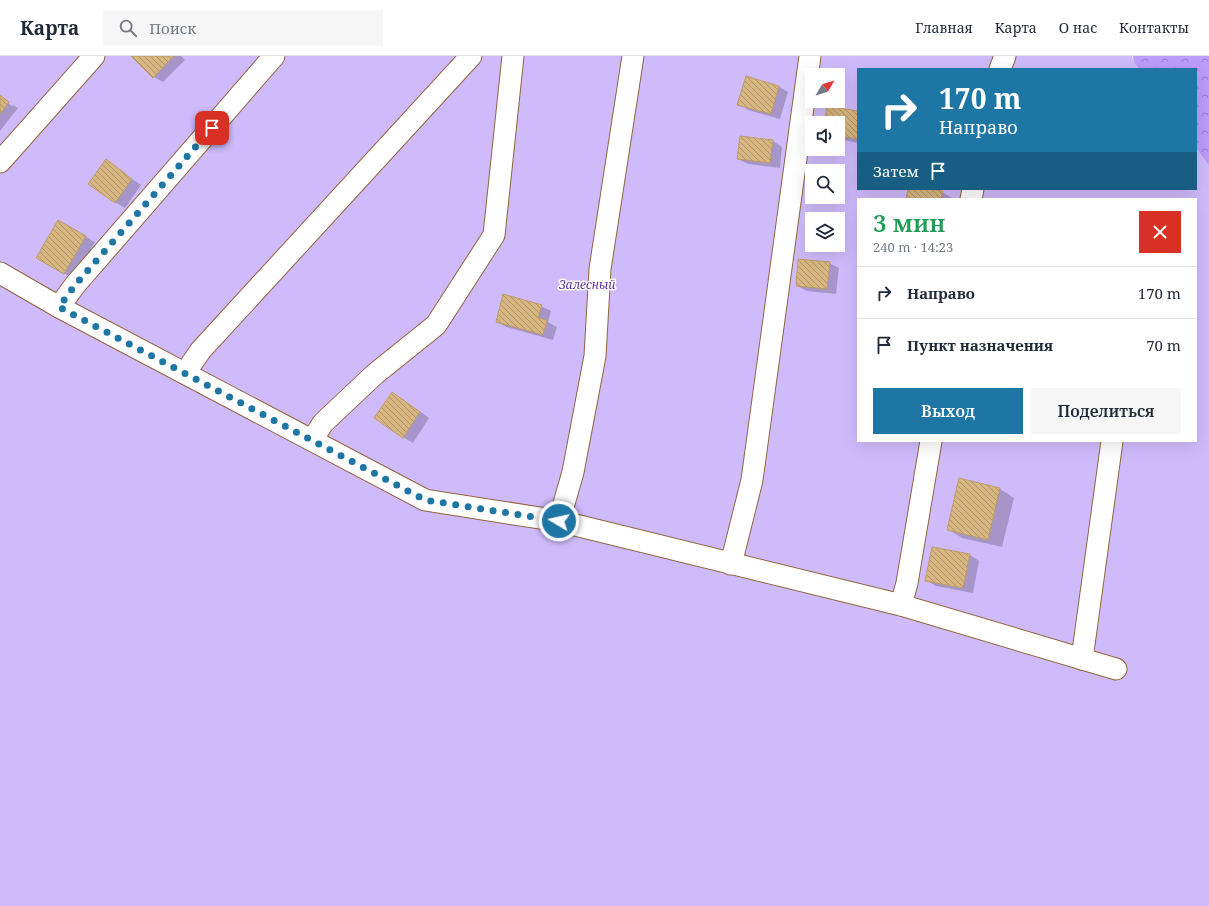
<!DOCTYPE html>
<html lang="ru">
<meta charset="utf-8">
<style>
body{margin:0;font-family:"Noto Serif",serif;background:#f6f6f7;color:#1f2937;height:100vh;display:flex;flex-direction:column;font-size:15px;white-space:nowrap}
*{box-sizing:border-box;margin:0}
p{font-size:13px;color:#747a83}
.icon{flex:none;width:22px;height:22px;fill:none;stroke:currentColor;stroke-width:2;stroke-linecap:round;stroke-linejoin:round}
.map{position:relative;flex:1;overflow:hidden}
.details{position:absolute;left:857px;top:142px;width:340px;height:244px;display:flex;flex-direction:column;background:#fff;border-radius:0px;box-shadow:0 4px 16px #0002}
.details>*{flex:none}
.top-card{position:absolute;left:857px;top:12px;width:340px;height:122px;border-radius:0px;box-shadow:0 4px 16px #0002;background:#1e76a5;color:#fff;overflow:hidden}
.needle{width:26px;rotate:52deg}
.buttons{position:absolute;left:805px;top:12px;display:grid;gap:8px}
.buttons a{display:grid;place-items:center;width:40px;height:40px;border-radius:0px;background:#fff;box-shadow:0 4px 16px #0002;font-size:20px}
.pin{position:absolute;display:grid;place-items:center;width:34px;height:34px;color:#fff;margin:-17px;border-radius:8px;box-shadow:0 2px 6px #0006}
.me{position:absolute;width:44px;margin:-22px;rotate:279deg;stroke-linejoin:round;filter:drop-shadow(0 0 3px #0008)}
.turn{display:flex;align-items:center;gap:14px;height:84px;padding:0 16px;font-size:18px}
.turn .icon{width:52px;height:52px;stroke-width:2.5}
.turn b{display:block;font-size:28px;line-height:34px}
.then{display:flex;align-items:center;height:38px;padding:0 16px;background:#0003;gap:8px;font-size:15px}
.round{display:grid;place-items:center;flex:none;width:42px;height:42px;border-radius:0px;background:#f6f6f7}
.summary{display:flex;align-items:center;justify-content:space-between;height:68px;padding:0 16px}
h1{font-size:24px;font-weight:600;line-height:30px;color:#1e9e55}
.cta{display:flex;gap:8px;margin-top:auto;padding:8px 16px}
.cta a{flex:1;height:46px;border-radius:0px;background:#1e76a5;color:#fff;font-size:16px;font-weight:600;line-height:46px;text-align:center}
.cta a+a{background:#f6f6f7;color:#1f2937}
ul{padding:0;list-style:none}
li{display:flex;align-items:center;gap:12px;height:52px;padding:0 16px;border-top:1px solid #e0e1e3}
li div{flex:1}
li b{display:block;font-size:15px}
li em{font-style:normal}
header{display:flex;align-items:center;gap:24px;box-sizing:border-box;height:56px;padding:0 20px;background:#fff;border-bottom:1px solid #e0e1e3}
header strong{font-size:19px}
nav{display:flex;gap:22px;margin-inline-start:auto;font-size:14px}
.search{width:280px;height:36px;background:#f6f6f7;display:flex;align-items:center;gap:10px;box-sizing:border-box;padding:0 14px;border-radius:0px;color:#747a83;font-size:15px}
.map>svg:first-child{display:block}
.green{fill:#cfbbfc;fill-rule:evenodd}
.forest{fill:url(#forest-crowns)}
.shadow{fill:#0003}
.building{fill:url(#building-back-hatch);stroke:#bd9c67}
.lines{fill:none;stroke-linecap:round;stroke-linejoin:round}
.minor-casing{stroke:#93643f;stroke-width:23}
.minor{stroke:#fff;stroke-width:21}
.route{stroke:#1e76a5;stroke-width:7;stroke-dasharray:0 12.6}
.labels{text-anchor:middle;stroke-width:3;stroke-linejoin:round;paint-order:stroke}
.park-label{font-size:12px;font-style:italic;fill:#5d329b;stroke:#fff}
</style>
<header>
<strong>Карта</strong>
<div class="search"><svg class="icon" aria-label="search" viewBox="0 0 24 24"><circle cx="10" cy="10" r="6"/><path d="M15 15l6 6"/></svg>Поиск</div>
<nav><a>Главная</a><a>Карта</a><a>О нас</a><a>Контакты</a></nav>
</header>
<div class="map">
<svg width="1209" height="850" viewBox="0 0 1209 850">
<defs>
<pattern id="forest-crowns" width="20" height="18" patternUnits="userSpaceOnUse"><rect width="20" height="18" fill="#bc9dfa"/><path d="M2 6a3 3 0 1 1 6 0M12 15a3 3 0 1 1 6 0" fill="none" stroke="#9a80ca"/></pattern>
<pattern id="building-back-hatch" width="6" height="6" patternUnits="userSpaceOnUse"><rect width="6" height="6" fill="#d8b681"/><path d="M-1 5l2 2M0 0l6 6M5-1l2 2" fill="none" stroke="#b19469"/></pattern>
</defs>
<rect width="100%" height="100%" fill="#fce6d6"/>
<!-- green -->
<path class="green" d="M 0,0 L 1132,0 L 1134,7 L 1139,13 L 858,13 L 858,133 L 1196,133 L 1196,92 L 1209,110 L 1209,850 L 0,850 ZM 812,19 L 838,19 L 838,45 L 812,45 ZM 812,67 L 838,67 L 838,93 L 812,93 ZM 812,115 L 838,115 L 838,141 L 812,141 ZM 858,143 L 1196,143 L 1196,385 L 858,385 ZM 812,163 L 838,163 L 838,189 L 812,189 Z"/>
<!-- forest -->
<path class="forest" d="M 1133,0 L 1209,0 L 1209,110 L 1196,92 L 1196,13 L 1139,13 L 1134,7 Z"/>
<!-- shadow -->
<g class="shadow">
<path d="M 132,0 L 181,0 L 185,4 L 163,26 L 154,21 Z"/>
<path d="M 778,30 L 788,36 L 780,63 L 748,54 L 739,48 Z"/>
<path d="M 0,41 L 12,50 L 13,49 L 18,52 L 0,75 Z"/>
<path d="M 858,56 L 858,87 L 838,83 L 838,67 L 825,67 Z"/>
<path d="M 773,85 L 782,91 L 780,112 L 748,108 L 738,103 Z"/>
<path d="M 106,105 L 141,129 L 125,152 L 115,146 Z"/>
<path d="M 909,133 L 925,133 L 942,136 L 952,142 L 952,143 L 908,143 Z"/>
<path d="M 59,165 L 95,186 L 74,223 L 37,202 Z"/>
<path d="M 829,207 L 839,212 L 836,238 L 807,235 L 797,230 Z"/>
<path d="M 541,250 L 551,255 L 548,266 L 557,271 L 553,284 L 506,271 L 497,265 Z"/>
<path d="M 402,343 L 429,362 L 413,387 L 403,381 Z"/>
<path d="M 960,424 L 1000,433 L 1014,442 L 1002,491 L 962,482 L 948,473 Z"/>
<path d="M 970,499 L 979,505 L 973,537 L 936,530 L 926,524 Z"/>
</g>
<!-- building -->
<g class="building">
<path d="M 131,0 L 174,0 L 153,22 Z"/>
<path d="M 746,20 L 779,30 L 771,58 L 737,49 Z"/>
<path d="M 0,39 L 9,46 L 0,58 Z"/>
<path d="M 827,50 L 858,55 L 858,83 L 838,80 L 838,67 L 824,67 Z"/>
<path d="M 740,80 L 773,84 L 770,107 L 737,103 Z"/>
<path d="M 106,103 L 132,123 L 115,147 L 88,128 Z"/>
<path d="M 908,133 L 930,133 L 943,135 L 941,143 L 906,143 Z"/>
<path d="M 58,164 L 86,180 L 64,218 L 36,202 Z"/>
<path d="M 798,203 L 830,206 L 827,233 L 796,230 Z"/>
<path d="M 503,238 L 542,249 L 538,262 L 547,264 L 543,279 L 496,266 Z"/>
<path d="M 392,336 L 420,356 L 403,382 L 374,362 Z"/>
<path d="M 959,422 L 1000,432 L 988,484 L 947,474 Z"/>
<path d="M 932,491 L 970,498 L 963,532 L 925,525 Z"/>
</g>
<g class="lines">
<defs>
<g id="minor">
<path d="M 1000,13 L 1005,0"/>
<path d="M 0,106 L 94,0"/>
<path d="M 971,143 L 973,133"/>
<path d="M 0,217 L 59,251 L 425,444 L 559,465 L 901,549 L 1116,613"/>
<path d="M 59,251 L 75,229 L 274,0"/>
<path d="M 185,317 L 201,294 L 471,0"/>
<path d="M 312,384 L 323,367 L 375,318 L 436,269 L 494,179 L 513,0"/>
<path d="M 559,465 L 573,416 L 595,300 L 600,213 L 633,0"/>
<path d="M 731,508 L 752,424 L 810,0"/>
<path d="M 901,549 L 907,527 L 931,385"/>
<path d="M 1082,603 L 1112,385"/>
</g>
</defs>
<!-- minor casing -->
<use href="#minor" class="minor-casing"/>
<!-- minor -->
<use href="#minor" class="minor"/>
</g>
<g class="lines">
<!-- route -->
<path class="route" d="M 212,72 L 75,229 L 59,251 L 425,444 L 559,465"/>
</g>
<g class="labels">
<!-- park labels -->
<g class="park-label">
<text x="587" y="233">Залесный</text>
</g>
</g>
</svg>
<div class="buttons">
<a><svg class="needle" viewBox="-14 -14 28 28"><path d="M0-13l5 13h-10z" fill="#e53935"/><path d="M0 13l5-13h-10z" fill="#747a83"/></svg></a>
<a><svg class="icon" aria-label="sound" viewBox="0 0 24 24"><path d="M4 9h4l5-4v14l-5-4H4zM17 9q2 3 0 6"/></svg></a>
<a><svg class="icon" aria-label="search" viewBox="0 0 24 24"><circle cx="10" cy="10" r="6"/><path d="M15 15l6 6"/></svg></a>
<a><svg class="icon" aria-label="layers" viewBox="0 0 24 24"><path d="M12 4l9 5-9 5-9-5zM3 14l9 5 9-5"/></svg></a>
</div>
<div class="pin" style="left:212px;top:72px;background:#d93025"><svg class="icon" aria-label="arrive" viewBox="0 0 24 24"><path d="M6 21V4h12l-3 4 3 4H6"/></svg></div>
<svg class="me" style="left:559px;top:465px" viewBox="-20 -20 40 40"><circle r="17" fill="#1e76a5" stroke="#fff" stroke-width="3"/><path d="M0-11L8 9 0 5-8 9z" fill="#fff"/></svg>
<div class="top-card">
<div class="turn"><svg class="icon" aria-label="right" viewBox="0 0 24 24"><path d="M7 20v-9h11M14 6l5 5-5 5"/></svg><div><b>170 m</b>Направо</div></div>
<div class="then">Затем<svg class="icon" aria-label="arrive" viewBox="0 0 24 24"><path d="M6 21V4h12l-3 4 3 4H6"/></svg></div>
</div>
<section class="details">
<div class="summary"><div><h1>3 мин</h1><p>240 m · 14:23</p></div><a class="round" style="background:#d93025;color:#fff"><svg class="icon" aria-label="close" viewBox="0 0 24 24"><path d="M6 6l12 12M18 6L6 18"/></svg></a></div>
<ul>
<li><svg class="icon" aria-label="right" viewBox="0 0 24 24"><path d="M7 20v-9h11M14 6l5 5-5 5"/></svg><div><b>Направо</b></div><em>170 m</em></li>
<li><svg class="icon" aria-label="arrive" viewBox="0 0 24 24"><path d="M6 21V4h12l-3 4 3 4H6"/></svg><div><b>Пункт назначения</b></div><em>70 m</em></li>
</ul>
<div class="cta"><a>Выход</a><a>Поделиться</a></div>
</section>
</div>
